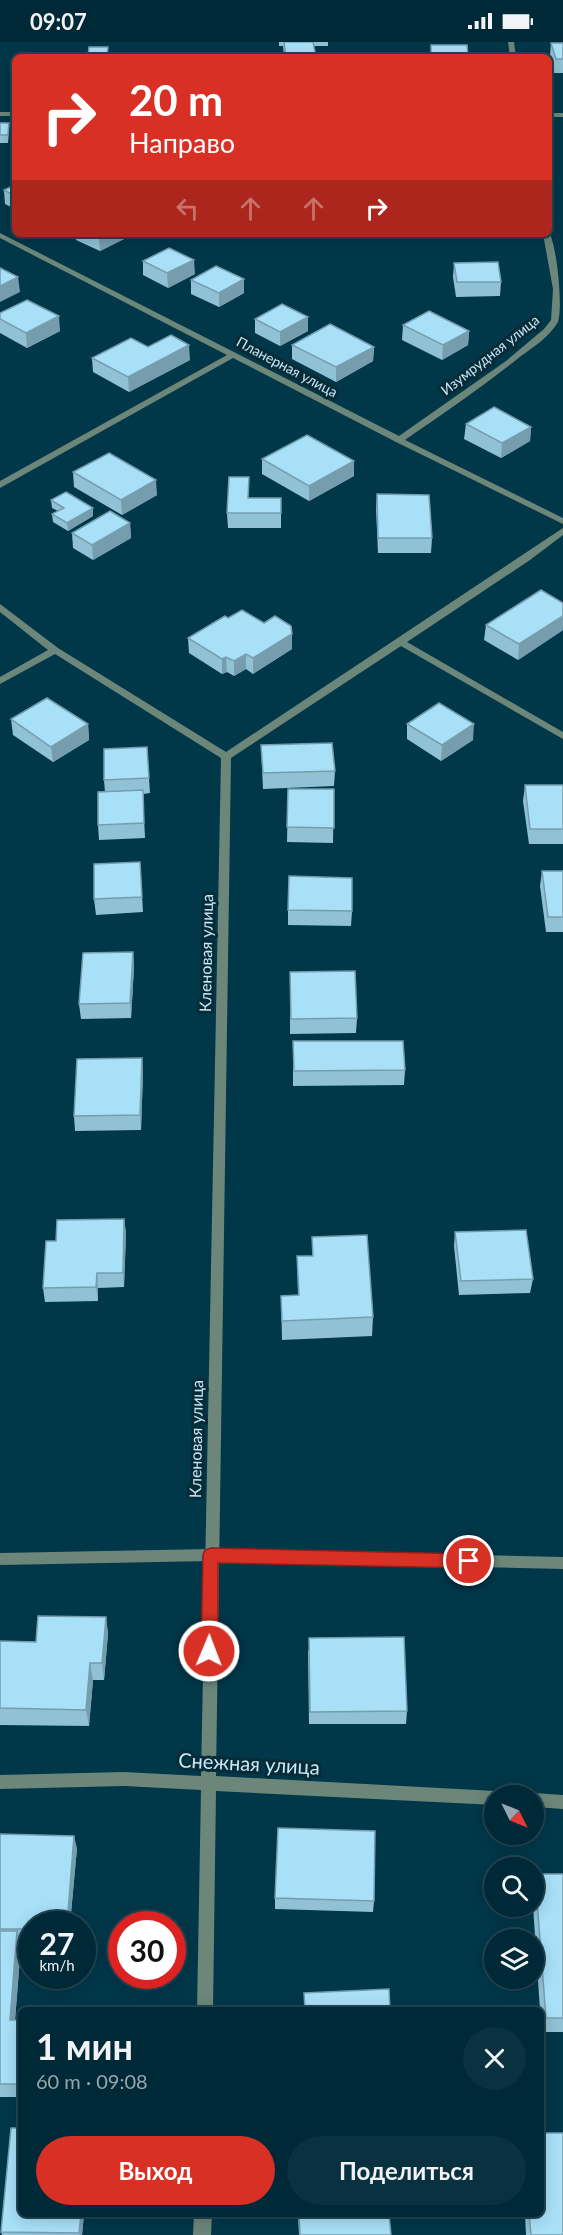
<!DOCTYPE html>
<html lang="ru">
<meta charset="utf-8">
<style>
body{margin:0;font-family:Lato,sans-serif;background:#0a313f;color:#f1f3f6;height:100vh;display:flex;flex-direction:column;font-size:22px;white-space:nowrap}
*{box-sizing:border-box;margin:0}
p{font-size:20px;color:#95a6ad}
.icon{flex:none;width:33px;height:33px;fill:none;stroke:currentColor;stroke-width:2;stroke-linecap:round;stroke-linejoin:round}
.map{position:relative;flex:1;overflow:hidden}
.side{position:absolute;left:18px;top:1965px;width:526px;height:210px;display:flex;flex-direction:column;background:#002937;border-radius:9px;box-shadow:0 3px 15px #0003,0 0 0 2px #224552}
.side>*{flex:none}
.guide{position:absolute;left:12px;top:12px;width:540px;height:183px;border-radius:9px;box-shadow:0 3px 15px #0003,0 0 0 2px #224552;background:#d93025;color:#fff;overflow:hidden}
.needle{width:39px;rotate:133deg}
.controls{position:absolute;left:484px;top:1743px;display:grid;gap:12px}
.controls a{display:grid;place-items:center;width:60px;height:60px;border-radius:50%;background:#002937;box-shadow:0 3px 15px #0003,0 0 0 2px #224552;font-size:30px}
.speed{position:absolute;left:18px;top:1869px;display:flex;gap:12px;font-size:30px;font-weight:700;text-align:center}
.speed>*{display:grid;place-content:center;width:78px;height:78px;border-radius:50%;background:#002937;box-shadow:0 3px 15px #0003,0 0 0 2px #224552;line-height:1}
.speed small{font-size:15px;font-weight:400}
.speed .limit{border:9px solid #d22;background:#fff;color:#111}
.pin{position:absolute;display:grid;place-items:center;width:51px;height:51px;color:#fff;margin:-26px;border:3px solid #fff;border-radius:50%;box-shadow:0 2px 6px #0007}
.me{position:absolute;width:66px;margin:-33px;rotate:1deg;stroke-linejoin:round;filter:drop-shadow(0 0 4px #0008)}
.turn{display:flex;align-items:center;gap:21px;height:126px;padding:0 18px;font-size:27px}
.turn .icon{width:78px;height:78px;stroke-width:2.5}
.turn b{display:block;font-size:42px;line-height:51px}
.lanes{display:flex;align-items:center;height:57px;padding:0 18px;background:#0003;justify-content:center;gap:30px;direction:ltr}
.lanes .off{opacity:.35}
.round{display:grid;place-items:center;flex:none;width:63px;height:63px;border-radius:32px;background:#0a313f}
.overview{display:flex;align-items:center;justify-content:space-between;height:102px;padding:0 18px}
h1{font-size:36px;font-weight:700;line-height:45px}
.action{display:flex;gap:12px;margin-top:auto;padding:12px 18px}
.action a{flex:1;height:69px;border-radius:36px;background:#d93025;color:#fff;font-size:24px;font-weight:700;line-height:69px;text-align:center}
.action a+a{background:#0a313f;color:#f1f3f6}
.status{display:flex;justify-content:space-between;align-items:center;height:42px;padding:0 30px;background:#002937;direction:ltr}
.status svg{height:16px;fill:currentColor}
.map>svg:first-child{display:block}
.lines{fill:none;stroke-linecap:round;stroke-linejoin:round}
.minor{fill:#6c867a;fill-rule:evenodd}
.tertiary{fill:#6c867a;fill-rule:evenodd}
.wall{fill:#90c1d5}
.shaded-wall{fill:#769dae}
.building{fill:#a8e0f8;stroke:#769dae;stroke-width:1.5}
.route{fill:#d93025;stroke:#8d1f18;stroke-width:1.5}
.labels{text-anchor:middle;stroke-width:6;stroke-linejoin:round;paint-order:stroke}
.far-street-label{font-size:14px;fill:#c8e8f6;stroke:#072c38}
.street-label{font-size:16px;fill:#c8e8f6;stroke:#072c38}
.near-street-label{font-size:20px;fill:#c8e8f6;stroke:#072c38}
</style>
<div class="status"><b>09:07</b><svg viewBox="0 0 49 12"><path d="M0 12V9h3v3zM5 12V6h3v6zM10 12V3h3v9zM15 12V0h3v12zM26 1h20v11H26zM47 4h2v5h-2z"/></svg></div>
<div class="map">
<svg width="563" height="2193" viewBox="0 0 563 2193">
<rect width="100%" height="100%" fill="#003749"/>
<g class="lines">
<!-- minor -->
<g class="minor">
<path d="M 508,0 L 514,0 L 516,15 L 510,15 Z"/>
<rect x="0" y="70" width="15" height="4"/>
<rect x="549" y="71" width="14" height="4"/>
<path d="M 549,190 C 557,204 563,265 558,280 C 550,294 534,305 521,314 C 484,344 444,371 405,398 L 563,476 L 563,482 L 396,400 L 233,316 L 0,446 L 0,439 L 227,313 L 0,196 L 0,191 L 399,394 L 506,319 L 544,287 L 551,278 L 553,247 L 543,192 L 549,192 Z"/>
<path d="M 563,486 L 563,493 L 530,518 L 407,600 L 563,690 L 563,697 L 401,604 L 231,716 L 216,1734 L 495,1749 L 502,1754 L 495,1754 L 495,1763 L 216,1749 L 213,1968 L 197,1968 L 201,1748 L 124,1744 L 0,1747 L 0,1733 L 124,1730 L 201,1734 L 221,716 L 55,612 L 0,642 L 0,635 L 48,608 L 0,570 L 0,562 L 58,606 L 226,710 Z"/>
<path d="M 534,1751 L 563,1753 L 563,1767 L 534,1765 L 534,1754 L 528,1754 Z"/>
<path d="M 194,2172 L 212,2172 L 211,2193 L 193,2193 Z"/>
</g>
<!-- tertiary -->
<path class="tertiary" d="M 211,1507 L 563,1515 L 563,1527 L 211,1519 L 0,1523 L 0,1511 Z"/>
</g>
<!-- wall -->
<g class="wall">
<path d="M 279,0 L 328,0 L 328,4 L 314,4 L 316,15 L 284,15 L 283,4 L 279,4 Z"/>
<path d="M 551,1 L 563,1 L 563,31 L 554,31 L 550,14 Z"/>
<path d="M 431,3 L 467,3 L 468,15 L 431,15 Z"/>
<path d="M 0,81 L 9,81 L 9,89 L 8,101 L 0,101 Z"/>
<path d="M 15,143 L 15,167 L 5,162 L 4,148 Z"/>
<path d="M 75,192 L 130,192 L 130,194 L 100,209 L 76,198 Z"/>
<path d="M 143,219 L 195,232 L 168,246 L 143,233 Z"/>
<path d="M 454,221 L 501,240 L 500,254 L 456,255 L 453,235 Z"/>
<path d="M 244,237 L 244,251 L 219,265 L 191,252 L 191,238 Z"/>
<path d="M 0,271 L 60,289 L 27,306 L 0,291 Z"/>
<path d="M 308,275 L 308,289 L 280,304 L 255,291 L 255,277 Z"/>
<path d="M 403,283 L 469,289 L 468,303 L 442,318 L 402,298 Z"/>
<path d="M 292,303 L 374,305 L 373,319 L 336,340 L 292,317 Z"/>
<path d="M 148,305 L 190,318 L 129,350 L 93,330 L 92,316 Z"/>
<path d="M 466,382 L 531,385 L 530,399 L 501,416 L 464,397 Z"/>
<path d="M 262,417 L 354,419 L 354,434 L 309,459 L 262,432 Z"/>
<path d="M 73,430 L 157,453 L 122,473 L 74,445 Z"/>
<path d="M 377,452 L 432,496 L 431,511 L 378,511 L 376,467 Z"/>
<path d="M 249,456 L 281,456 L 281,486 L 228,486 L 227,471 Z"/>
<path d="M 51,458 L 93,474 L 68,489 L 53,480 L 52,472 L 58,469 L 52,466 Z"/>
<path d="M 130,481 L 131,496 L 93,518 L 73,506 L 72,491 Z"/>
<path d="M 563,561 L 563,588 L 518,618 L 484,598 L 486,583 Z"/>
<path d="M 228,576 L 264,581 L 292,592 L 292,607 L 253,632 L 246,627 L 234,634 L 227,630 L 222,632 L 189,611 L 188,596 Z"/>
<path d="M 11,677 L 88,682 L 89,698 L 53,720 L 13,693 Z"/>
<path d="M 407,682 L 473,698 L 441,719 L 407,697 Z"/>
<path d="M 261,703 L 335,729 L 334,744 L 263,747 Z"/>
<path d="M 147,705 L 150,751 L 143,752 L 145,796 L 99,798 L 98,783 L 105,750 L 104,738 Z"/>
<path d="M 525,743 L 563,743 L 563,802 L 529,802 L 523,759 Z"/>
<path d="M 288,747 L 334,747 L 333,801 L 287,800 Z"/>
<path d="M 542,829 L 563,829 L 563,890 L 546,890 L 540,844 Z"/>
<path d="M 141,835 L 143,870 L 96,873 L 94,857 Z"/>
<path d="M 288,868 L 352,869 L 351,884 L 288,883 Z"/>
<path d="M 133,910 L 134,925 L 131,976 L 81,977 L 79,962 Z"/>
<path d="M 290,930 L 357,976 L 356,991 L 290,992 Z"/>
<path d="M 293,999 L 405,1028 L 404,1043 L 293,1044 Z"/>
<path d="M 142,1016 L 143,1031 L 141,1088 L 75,1089 L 74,1074 Z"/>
<path d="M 124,1177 L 126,1191 L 124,1245 L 98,1246 L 98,1259 L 45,1260 L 43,1246 L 56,1199 Z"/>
<path d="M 455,1190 L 533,1237 L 530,1251 L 459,1253 L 454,1204 Z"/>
<path d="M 312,1195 L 373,1275 L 372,1294 L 282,1298 L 281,1254 L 298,1253 L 297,1214 L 312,1214 Z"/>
<path d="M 106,1575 L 108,1592 L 104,1638 L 93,1638 L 89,1684 L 0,1683 L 0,1599 L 36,1600 Z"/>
<path d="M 308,1608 L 407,1669 L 406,1682 L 309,1682 Z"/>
<path d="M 0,1792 L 77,1806 L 70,1882 L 32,1882 L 32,1898 L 20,1898 L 21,1903 L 15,1978 L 21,1978 L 21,2055 L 0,2055 Z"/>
<path d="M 535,1832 L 563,1832 L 563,1990 L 542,1990 L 542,1968 L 540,1968 L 533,1864 L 534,1864 L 534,1838 Z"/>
<path d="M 275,1856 L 374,1859 L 373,1870 L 275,1867 Z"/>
<path d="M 21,2172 L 84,2172 L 82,2193 L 2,2193 L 1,2190 Z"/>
<path d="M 298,2172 L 389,2172 L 391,2193 L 299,2193 Z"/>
<path d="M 525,2172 L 542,2172 L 563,2193 L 526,2193 Z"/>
</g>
<!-- shaded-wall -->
<g class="shaded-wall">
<path d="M 106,192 L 130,192 L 130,194 L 100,209 L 99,195 Z"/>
<path d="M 194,218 L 195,232 L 168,246 L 167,231 Z"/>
<path d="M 18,235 L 20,250 L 0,260 L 0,244 Z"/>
<path d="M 244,237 L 244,251 L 219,265 L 219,251 Z"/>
<path d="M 59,274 L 60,289 L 27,306 L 26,291 Z"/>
<path d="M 308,275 L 308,289 L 280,304 L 280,290 Z"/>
<path d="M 469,289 L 468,303 L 442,318 L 443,303 Z"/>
<path d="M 189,303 L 190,318 L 129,350 L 128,335 Z"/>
<path d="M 374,305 L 373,319 L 336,340 L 336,325 Z"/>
<path d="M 531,385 L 530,399 L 501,416 L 502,401 Z"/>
<path d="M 354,419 L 354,434 L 309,459 L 309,444 Z"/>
<path d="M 156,438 L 157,453 L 122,473 L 121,458 Z"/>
<path d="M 93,466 L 93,474 L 68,489 L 67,481 Z"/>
<path d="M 130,481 L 131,496 L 93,518 L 92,503 Z"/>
<path d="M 563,574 L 563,588 L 518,618 L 519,602 Z"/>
<path d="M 292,592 L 292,607 L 253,632 L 253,616 Z"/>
<path d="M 246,612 L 246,627 L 234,634 L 234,619 Z"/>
<path d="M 226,615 L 227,630 L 222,632 L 222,617 Z"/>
<path d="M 88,682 L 89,698 L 53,720 L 51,705 Z"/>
<path d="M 474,682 L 473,698 L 441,719 L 442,703 Z"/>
<path d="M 133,910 L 134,925 L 131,976 L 130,961 Z"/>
<path d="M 142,1016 L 143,1031 L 141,1088 L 140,1073 Z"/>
<path d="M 124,1177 L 126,1191 L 124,1245 L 123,1231 Z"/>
<path d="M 97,1231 L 98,1246 L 98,1259 L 96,1245 Z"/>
<path d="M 106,1575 L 108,1592 L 104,1638 L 102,1621 Z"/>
<path d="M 90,1621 L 93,1638 L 89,1684 L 86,1668 Z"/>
<path d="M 74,1794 L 77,1806 L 70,1882 L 67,1882 Z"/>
<path d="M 17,1889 L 21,1903 L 14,1991 L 10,1978 Z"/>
<path d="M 81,2172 L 84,2172 L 82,2193 L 80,2193 L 79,2191 Z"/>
</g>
<!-- building -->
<g class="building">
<path d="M 284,0 L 313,0 L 316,15 L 286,15 Z"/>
<path d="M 551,1 L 563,1 L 563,17 L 556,17 Z"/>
<path d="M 431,3 L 467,3 L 468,14 L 431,14 Z"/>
<path d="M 89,5 L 108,5 L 107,15 L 88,15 Z"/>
<path d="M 0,81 L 9,81 L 8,93 L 0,93 Z"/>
<path d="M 15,143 L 15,154 L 4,148 Z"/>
<path d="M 93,192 L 106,192 L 99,195 Z"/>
<path d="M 169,206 L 194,218 L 167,231 L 143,219 Z"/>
<path d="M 498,220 L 501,240 L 457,240 L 454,221 Z"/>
<path d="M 216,224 L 244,237 L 219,251 L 191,238 Z"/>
<path d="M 0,226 L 18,235 L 0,244 Z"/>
<path d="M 27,258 L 59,274 L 26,291 L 0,277 L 0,271 Z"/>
<path d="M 282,262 L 308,275 L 280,290 L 255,277 Z"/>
<path d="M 429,269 L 469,289 L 443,303 L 403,283 Z"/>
<path d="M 330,282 L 374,305 L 336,325 L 292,303 Z"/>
<path d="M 171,293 L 189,303 L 128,335 L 92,316 L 131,296 L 148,305 Z"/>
<path d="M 494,365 L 531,385 L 502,401 L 466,382 Z"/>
<path d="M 307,393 L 354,419 L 309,444 L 262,417 Z"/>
<path d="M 109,411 L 156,438 L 121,458 L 73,430 Z"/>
<path d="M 229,435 L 249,435 L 248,456 L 281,456 L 281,471 L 227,471 Z"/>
<path d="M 66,450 L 93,466 L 67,481 L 52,472 L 64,466 L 51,458 Z"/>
<path d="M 377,452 L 429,453 L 432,496 L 378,496 Z"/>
<path d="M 110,469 L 130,481 L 92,503 L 72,491 Z"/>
<path d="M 541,548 L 563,561 L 563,574 L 519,602 L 486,583 Z"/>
<path d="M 242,568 L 264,581 L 275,574 L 291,584 L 292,592 L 253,616 L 246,612 L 234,619 L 226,615 L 222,617 L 188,596 L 225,574 L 228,576 Z"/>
<path d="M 47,656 L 88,682 L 51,705 L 11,677 Z"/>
<path d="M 439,661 L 474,682 L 442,703 L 407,682 Z"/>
<path d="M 332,701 L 335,729 L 263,731 L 261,703 Z"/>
<path d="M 147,705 L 149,736 L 104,738 L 104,707 Z"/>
<path d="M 525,743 L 563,743 L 563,787 L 530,787 Z"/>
<path d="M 288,747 L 334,747 L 334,786 L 287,785 Z"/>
<path d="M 143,748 L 144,781 L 98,783 L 98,750 Z"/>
<path d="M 140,820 L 142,855 L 94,857 L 94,822 Z"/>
<path d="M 542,829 L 563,829 L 563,875 L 548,875 Z"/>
<path d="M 289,834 L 352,836 L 352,869 L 288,868 Z"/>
<path d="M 133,910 L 130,961 L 79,962 L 83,911 Z"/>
<path d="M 355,929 L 357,976 L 291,977 L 290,930 Z"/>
<path d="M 293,999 L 403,999 L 405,1028 L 294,1029 Z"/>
<path d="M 142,1016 L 140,1073 L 74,1074 L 77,1017 Z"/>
<path d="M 124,1177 L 123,1231 L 97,1231 L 96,1245 L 43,1246 L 46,1199 L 56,1199 L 57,1178 Z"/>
<path d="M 526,1188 L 533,1237 L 461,1239 L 455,1190 Z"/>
<path d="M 367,1193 L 373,1275 L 282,1279 L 281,1254 L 299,1253 L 297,1214 L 313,1214 L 312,1195 Z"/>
<path d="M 38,1574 L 106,1575 L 102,1621 L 90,1621 L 86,1668 L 0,1666 L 0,1599 L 36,1600 Z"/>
<path d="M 404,1595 L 407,1669 L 310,1670 L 309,1596 Z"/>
<path d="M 278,1786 L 375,1789 L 374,1859 L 275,1856 Z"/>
<path d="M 0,1792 L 74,1794 L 67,1882 L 32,1882 L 32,1887 L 0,1887 Z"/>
<path d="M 535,1832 L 563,1832 L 563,1976 L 546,1976 Z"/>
<path d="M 0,1889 L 17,1889 L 10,1978 L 21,1978 L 21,2042 L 0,2042 Z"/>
<path d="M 389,1947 L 390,1968 L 305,1968 L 304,1951 Z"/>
<path d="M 11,2086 L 21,2086 L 21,2172 L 81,2172 L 79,2191 L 1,2190 Z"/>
<path d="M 542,2091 L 563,2091 L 563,2193 L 531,2193 L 529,2172 L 542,2172 Z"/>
<path d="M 299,2172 L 389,2172 L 391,2193 L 300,2193 Z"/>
</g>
<!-- route -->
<path class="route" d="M 211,1506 L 469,1512 L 475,1514 L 477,1519 L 475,1524 L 469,1526 L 218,1521 L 218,1609 L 215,1615 L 209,1617 L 204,1615 L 201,1609 L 203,1513 L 205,1508 Z"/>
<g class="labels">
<!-- far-street labels -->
<g class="far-street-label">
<text transform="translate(490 313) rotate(-38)" y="5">Изумрудная улица</text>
<text transform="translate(287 325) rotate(28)" y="5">Планерная улица</text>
</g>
<!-- street labels -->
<g class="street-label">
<text transform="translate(206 911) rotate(-89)" y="6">Кленовая улица</text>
<text transform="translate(196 1397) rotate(-89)" y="6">Кленовая улица</text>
</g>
<!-- near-street labels -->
<g class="near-street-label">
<text transform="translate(249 1722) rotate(3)" y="7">Снежная улица</text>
</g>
</g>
</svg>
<div class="controls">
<a><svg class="needle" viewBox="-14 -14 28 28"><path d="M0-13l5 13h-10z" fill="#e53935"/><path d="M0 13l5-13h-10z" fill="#95a6ad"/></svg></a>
<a><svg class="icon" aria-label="search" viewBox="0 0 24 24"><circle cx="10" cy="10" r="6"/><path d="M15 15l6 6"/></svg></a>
<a><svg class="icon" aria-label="layers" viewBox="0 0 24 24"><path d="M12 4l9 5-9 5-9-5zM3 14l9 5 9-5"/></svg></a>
</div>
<div class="speed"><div>27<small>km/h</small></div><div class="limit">30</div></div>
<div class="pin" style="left:469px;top:1519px;background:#d93025"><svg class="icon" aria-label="arrive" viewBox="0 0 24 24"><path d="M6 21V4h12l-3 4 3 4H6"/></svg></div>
<svg class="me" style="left:209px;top:1609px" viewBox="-20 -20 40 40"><circle r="17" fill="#d93025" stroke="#fff" stroke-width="3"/><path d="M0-11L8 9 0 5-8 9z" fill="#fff"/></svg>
<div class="guide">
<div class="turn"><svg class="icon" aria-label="right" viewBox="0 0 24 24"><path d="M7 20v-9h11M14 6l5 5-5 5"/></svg><div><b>20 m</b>Направо</div></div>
<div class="lanes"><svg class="icon off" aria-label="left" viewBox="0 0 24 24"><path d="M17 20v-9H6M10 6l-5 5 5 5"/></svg><svg class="icon off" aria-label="ahead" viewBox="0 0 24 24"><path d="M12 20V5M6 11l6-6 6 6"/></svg><svg class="icon off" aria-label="ahead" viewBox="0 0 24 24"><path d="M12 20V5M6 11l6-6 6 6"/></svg><svg class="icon" aria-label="right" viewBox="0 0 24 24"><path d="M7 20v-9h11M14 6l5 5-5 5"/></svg></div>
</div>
<section class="side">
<div class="overview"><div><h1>1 мин</h1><p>60 m · 09:08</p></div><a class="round"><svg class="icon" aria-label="close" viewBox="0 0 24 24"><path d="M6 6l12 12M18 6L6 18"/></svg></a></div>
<div class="action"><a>Выход</a><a>Поделиться</a></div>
</section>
</div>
